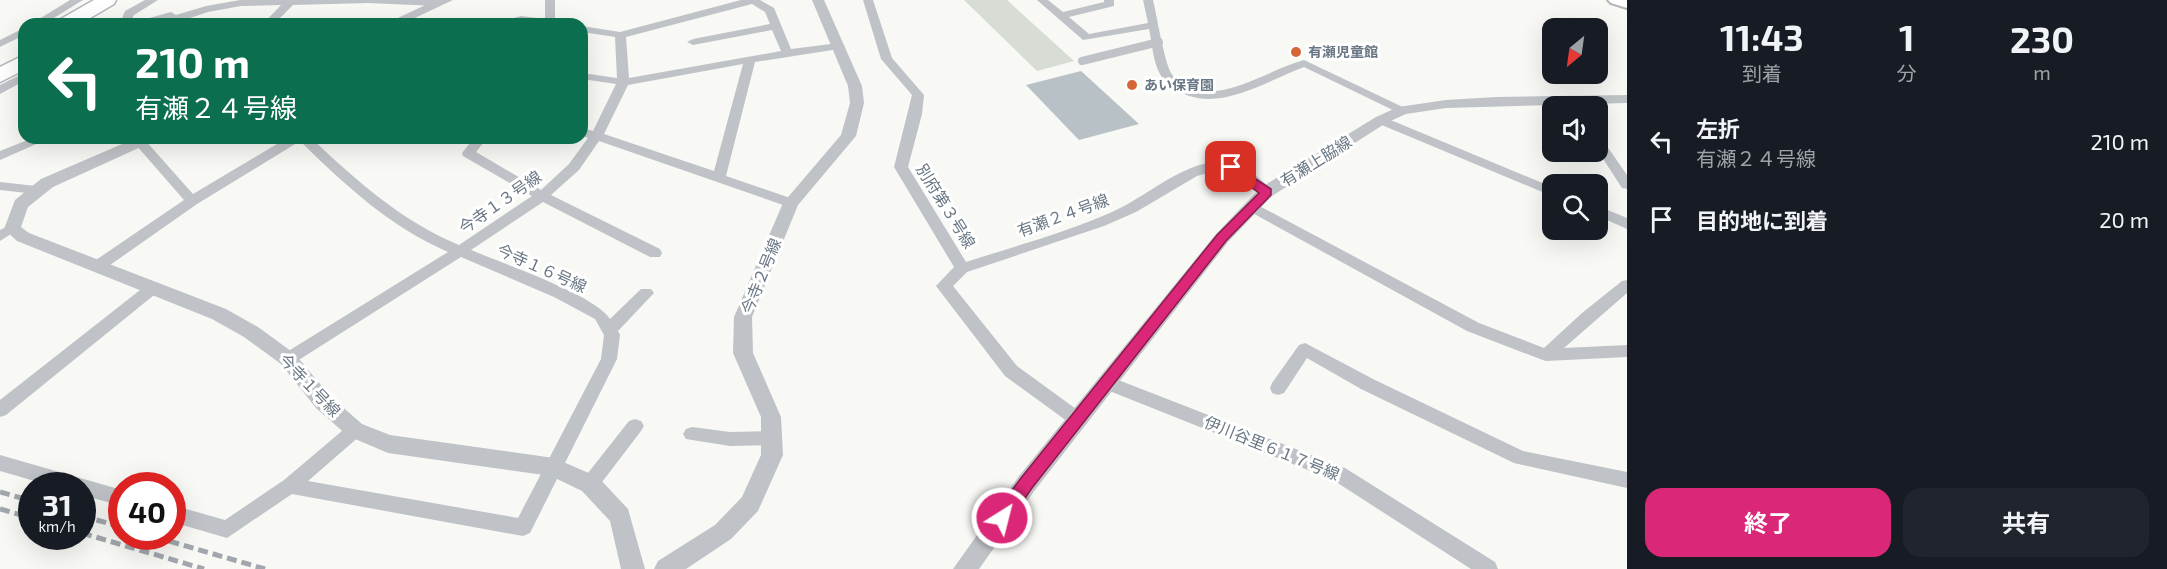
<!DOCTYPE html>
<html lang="ja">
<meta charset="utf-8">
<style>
body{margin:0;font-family:"Exo 2","Noto Sans JP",sans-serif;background:#20242c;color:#f1f3f6;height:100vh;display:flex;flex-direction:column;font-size:22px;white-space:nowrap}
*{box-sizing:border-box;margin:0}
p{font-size:20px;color:#9ea1a6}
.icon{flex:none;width:33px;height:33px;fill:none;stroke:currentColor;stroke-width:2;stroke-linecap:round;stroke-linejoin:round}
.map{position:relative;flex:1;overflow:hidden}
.sheet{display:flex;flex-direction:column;background:#171b24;width:540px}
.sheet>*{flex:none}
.banner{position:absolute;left:18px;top:18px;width:570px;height:126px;border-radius:18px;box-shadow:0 6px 24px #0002;background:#0b6e4f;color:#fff;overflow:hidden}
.needle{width:39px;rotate:209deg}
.fabs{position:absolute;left:1542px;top:18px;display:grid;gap:12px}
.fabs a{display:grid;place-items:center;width:66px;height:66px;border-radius:12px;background:#171b24;box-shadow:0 6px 24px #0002;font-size:30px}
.speed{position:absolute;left:18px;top:472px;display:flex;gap:12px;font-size:30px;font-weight:700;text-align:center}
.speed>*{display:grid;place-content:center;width:78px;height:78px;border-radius:50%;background:#171b24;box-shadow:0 6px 24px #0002;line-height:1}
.speed small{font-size:15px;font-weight:400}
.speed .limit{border:9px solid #d22;background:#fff;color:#111}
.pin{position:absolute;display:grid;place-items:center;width:51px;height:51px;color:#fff;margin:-26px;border-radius:12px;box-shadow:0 3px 9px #0006}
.me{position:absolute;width:66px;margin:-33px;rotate:36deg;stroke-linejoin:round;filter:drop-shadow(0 0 4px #0008)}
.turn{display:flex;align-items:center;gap:21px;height:126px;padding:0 18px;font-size:27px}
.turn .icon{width:78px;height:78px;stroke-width:2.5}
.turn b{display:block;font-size:42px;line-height:51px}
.eta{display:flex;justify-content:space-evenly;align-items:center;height:102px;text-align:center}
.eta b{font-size:36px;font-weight:700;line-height:42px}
.cta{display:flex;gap:12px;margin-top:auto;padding:12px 18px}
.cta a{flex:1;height:69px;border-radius:18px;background:#db2777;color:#fff;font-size:24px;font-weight:700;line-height:69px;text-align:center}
.cta a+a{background:#20242c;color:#f1f3f6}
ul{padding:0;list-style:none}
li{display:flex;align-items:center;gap:18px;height:78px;padding:0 18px}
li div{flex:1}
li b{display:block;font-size:22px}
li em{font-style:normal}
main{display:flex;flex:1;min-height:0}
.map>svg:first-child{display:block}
.green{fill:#d7dcd5}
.water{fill:#b8c2c6}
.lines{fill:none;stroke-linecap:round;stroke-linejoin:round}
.primary-casing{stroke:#b3b7bb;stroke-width:4}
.motorway-casing{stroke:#b3b7ba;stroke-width:3}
.pedestrian{stroke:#bfc3c7;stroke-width:8}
.minor{fill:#bfc3c7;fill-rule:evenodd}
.tertiary{fill:#bfc3c7;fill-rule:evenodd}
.primary{fill:#fff;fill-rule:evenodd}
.motorway{fill:#fff;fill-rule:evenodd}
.rail{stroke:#a1a7ad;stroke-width:5;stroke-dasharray:10 5;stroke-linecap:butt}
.route{fill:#db2777;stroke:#8e194d;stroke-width:1.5}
.poi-dot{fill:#d76436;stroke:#fff;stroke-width:2}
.labels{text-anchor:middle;stroke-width:6;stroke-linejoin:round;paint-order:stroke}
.far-poi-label{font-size:14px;font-weight:bold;fill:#697784;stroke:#fff;text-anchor:start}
.street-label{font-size:16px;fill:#697784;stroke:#fff}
</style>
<main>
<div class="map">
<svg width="1627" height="569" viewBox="0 0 1627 569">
<rect width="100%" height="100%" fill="#f8f8f5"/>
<!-- green -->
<path class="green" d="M 964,0 L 1007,0 L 1074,61 L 1037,71 Z"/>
<!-- water -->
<path class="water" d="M 1081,71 L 1139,124 L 1079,140 L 1026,85 Z"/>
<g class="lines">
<defs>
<path id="primary" d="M 1608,0 L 1627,0 L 1627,8 L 1611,3 Z"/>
<g id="motorway">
<path d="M 94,0 L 116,0 L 114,4 L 80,24 L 56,24 L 59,20 Z"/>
<path d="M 24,55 L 24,70 L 0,82 L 0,67 Z"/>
</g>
</defs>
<!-- primary casing -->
<use href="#primary" class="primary-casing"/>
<!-- motorway casing -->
<use href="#motorway" class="motorway-casing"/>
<!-- pedestrian -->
<path class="pedestrian" d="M 1082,61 L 1159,42"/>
<!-- minor -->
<g class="minor">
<path d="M 70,0 L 83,0 L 44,24 L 31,24 Z"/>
<path d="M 145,0 L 158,0 L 134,15 L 132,19 L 142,20 L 171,12 L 176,15 L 206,6 L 240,0 L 437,0 L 441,3 L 436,6 L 368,3 L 293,5 L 274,24 L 263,24 L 281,5 L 241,6 L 208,12 L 172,24 L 122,23 L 121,21 L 125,11 Z"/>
<path d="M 545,0 L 555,0 L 555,21 L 559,24 L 492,24 L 521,16 L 545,19 Z"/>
<path d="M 741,0 L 760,0 L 774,8 L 791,49 L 839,43 L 845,46 L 839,49 L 755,62 L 726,176 L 796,200 L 798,203 L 796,206 L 786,206 L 599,141 L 579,170 L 551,195 L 660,249 L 662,253 L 660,257 L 650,257 L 543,202 L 471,250 C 501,263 596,295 610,319 L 641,289 L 651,289 L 654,293 L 618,331 L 620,335 L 617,359 L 530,533 L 523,536 L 292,494 L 227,538 L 172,522 L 172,505 L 225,520 L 284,480 L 349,425 L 355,423 L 361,425 L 364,430 L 361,435 L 308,481 L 518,518 L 601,359 L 604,335 L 595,319 L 554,297 L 461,257 L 294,363 L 288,365 L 282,363 L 280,359 L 282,355 L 448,252 C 390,227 345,185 300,141 L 197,204 L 103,270 L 93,270 L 91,266 L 93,262 L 184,200 L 136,145 L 134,142 L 136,139 L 144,139 L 193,194 L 287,138 L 311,138 C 356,180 401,221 459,245 L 532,196 L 463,156 L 462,153 L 474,138 L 487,138 L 476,152 L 541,190 L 569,164 L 588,138 L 582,136 L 582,128 L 593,131 L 616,84 L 582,79 L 582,73 L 617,78 L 615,37 L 582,32 L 582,26 L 620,32 ZM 752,4 L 765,12 L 770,24 L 693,39 L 687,42 L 693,45 L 772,30 L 781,51 L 629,78 L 626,37 ZM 743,64 L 714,171 L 604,134 L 628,85 Z"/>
<path d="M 863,0 L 873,0 L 892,58 L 924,95 L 922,114 L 908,167 L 966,262 C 1015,246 1065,233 1112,212 C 1148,196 1178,165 1219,161 C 1236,159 1263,179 1273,192 L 1271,195 L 1261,195 L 1223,169 L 1197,176 L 1136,212 L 1104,226 L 967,272 L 953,286 L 1017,366 L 1083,414 L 1086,419 L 1083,424 L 1077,426 L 1071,424 L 1005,376 L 936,286 L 954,267 L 894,167 L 912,95 L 881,59 Z"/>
<path d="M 1037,0 L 1048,0 L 1063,12 L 1104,2 L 1104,0 L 1114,0 L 1114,6 L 1069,17 L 1089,34 L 1148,23 L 1143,0 L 1153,0 C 1157,17 1164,60 1171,73 C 1174,78 1180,82 1185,85 C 1219,106 1269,69 1304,60 L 1409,110 L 1407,113 L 1399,113 L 1304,67 C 1266,81 1216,115 1177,90 C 1171,86 1163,81 1160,74 C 1153,62 1152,43 1149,29 L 1083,40 Z"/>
<path d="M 24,28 L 24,35 L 0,47 L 0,40 Z"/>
<path d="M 24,73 L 24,81 L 0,94 L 0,85 Z"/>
<path d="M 1381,116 L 1552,187 L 1552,196 L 1377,123 L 1375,120 Z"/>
<path d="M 33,138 L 50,138 L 0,160 L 0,151 Z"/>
<path d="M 1598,138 L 1602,139 L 1627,175 L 1627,189 L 1622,188 L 1598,151 Z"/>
<path d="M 0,182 L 36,186 L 43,190 L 36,194 L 0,190 Z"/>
<path d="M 1252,202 L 1479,323 L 1544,348 L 1582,313 L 1622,281 L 1627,280 L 1627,293 L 1564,348 L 1627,345 L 1627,357 L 1546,361 L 1540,359 L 1467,331 L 1247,210 L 1245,207 L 1247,204 Z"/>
<path d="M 1598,206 L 1627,218 L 1627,229 L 1598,216 Z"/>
<path d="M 12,224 L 19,229 L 0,241 L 0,230 Z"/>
<path d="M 154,282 L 159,283 L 162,287 L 159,291 L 6,415 L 0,417 L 0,400 L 149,283 Z"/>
<path d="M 1305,343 L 1373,379 L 1523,451 L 1627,472 L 1627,488 L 1514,463 L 1361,389 L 1307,358 L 1284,393 L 1278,395 L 1272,393 L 1270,388 L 1272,383 L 1299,345 Z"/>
<path d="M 1108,376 L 1345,468 L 1495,562 L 1498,569 L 1471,569 L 1333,480 L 1102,388 L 1100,383 L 1102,378 Z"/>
<path d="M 635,419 L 641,421 L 644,426 L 641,431 L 596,490 L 590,492 L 584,490 L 581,484 L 584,478 L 629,421 Z"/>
<path d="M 692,427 L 730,432 L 771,431 L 777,433 L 780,438 L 777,443 L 771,445 L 730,446 L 686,439 L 683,434 L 686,429 Z"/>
<path d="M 0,455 L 122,490 L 122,506 L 82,495 L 82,486 L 52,486 L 0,471 Z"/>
</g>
<!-- tertiary -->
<g class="tertiary">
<path d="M 436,0 L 453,0 L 402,24 L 385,24 Z"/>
<path d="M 812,0 L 824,0 L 862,86 L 864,103 L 856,136 L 798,205 L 752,317 L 753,353 L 781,417 L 783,455 L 758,511 L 731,539 L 686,569 L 654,569 L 658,561 L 715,525 L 742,497 L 761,455 L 761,417 L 733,353 L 734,317 L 783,203 L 841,135 L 850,103 L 848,86 Z"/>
<path d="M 1627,95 L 1627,103 L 1446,108 L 1406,114 L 1386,123 L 1272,196 L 1228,242 L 1035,490 L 979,569 L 953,569 L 1019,476 L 1216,234 L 1260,188 L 1376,117 L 1398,107 L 1446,100 L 1496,97 Z"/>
<path d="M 136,138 L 157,138 L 154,141 L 53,187 L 28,207 L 21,227 L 29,233 L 226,309 L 258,327 L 295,354 L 330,396 L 362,424 L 390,435 L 554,458 L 598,477 L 628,509 L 645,569 L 621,569 L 610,521 L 582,491 L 551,476 L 388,453 L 348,436 L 316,408 L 281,364 L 244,337 L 212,319 L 17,241 L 4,229 L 15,200 L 41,179 Z"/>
</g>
<!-- primary -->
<use href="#primary" class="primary"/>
<!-- motorway -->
<use href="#motorway" class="motorway"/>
<!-- rail -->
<g class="rail">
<path d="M 0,492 L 32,501"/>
<path d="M 0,509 L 32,518"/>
<path d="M 82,516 L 122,527"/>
<path d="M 82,533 L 204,569"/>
<path d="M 155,537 L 265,569"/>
</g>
</g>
<!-- route -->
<path class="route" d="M 1231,163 L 1271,189 L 1271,195 L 1226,241 L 1032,488 L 1008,523 L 1002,525 L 996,523 L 993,518 L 996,512 L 1021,478 L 1217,235 L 1259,193 L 1226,169 L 1225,167 Z"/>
<!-- markers -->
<g class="poi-dot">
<circle cx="1296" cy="52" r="6"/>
<circle cx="1132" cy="85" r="6"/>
</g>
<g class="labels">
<!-- far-poi labels -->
<g class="far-poi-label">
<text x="1308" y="57">有瀬児童館</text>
<text x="1144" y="90">あい保育園</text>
</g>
<!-- street labels -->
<g class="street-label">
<text transform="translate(1316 161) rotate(-32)" y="6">有瀬上脇線</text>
<text transform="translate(500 202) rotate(-35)" y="6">今寺１３号線</text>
<text transform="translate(946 206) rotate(58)" y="6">別府第３号線</text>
<text transform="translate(1063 215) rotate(-20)" y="6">有瀬２４号線</text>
<text transform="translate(542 268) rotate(24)" y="6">今寺１６号線</text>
<text transform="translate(761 276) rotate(-68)" y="6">今寺２号線</text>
<text transform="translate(310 385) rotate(46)" y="6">今寺１号線</text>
<text transform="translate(1272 448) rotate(22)" y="6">伊川谷里６１７号線</text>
</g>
</g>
</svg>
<div class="fabs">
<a><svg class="needle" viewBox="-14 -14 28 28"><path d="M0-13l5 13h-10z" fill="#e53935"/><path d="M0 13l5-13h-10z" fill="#9ea1a6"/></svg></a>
<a><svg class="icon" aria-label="sound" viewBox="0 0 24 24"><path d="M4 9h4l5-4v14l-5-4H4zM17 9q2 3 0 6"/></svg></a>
<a><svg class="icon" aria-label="search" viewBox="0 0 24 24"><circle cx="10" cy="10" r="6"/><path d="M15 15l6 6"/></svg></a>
</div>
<div class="speed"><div>31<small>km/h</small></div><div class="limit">40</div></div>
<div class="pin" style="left:1231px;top:167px;background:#d93025"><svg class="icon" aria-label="arrive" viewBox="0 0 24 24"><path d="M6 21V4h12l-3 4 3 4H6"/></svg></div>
<svg class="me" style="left:1002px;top:518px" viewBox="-20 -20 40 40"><circle r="17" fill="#db2777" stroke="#fff" stroke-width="3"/><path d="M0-11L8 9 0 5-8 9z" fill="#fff"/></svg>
<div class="banner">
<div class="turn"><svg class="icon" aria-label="left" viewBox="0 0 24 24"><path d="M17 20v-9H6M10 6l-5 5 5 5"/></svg><div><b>210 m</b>有瀬２４号線</div></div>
</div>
</div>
<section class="sheet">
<div class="eta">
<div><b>11:43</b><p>到着</p></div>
<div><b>1</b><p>分</p></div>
<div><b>230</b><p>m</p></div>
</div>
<ul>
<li><svg class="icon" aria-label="left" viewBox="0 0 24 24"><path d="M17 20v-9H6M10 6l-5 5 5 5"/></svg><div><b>左折</b><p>有瀬２４号線</p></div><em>210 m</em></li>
<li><svg class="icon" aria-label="arrive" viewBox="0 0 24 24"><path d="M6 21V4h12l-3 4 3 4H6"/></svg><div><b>目的地に到着</b></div><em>20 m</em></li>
</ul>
<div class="cta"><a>終了</a><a>共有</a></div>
</section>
</main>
